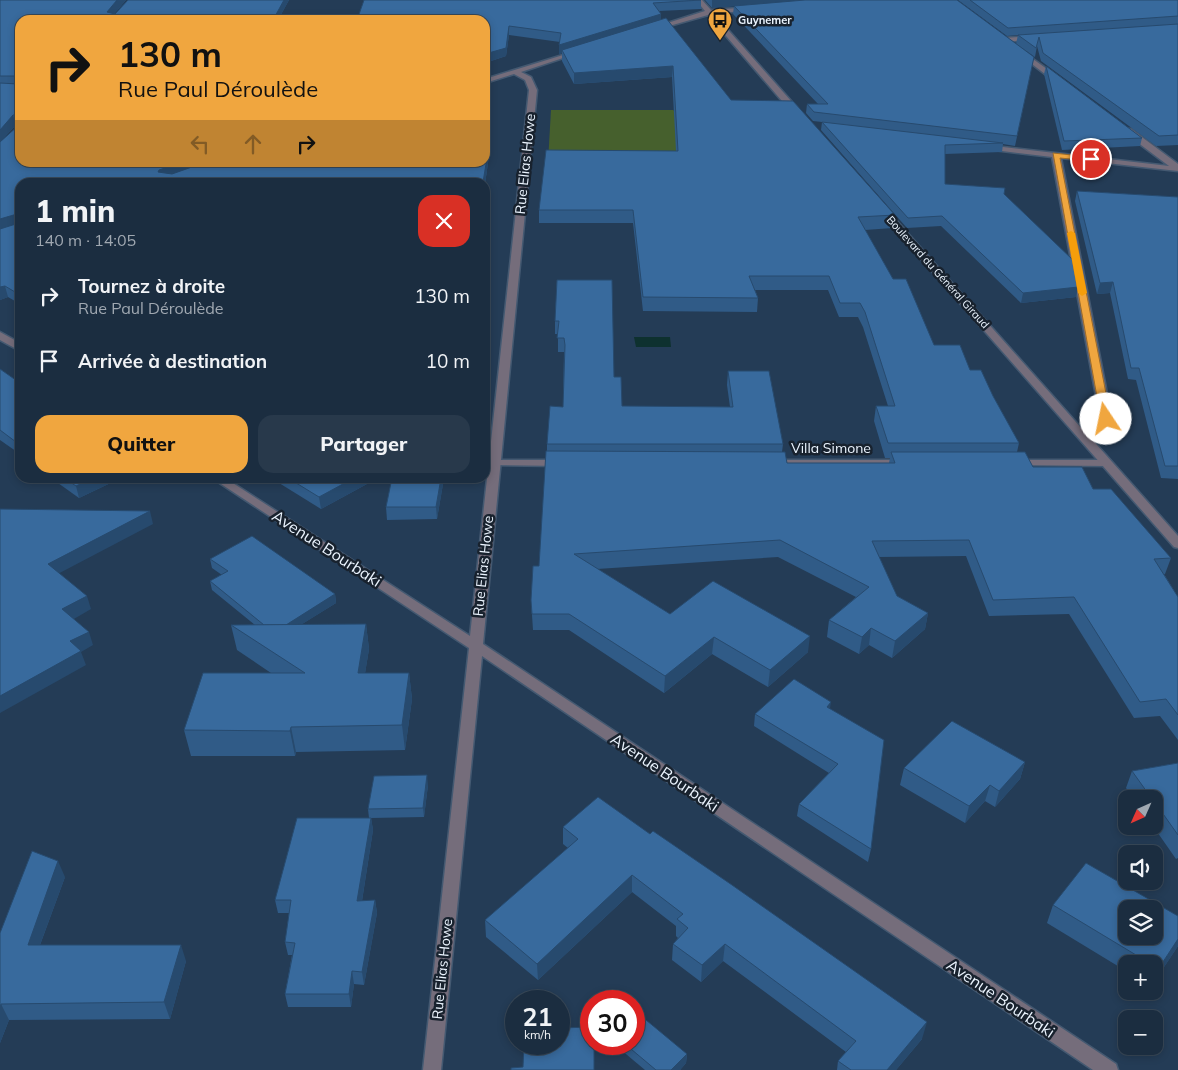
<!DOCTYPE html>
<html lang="fr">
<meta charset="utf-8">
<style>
body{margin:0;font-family:Mulish,sans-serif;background:#28394b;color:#f1f3f6;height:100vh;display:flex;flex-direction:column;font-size:19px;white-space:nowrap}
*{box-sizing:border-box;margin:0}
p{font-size:16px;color:#a0a8b1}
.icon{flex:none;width:28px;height:28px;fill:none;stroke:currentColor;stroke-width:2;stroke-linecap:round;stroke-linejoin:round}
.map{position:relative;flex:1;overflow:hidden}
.side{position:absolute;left:15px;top:178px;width:475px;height:305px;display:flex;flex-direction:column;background:#1b2d40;border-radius:15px;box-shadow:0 2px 8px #0003,0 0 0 1px #394959}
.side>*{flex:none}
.top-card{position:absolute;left:15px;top:15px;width:475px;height:152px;border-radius:15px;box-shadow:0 2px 8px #0003,0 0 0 1px #394959;background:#f0a63f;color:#111;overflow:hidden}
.needle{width:32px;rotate:225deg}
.tools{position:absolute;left:1118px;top:790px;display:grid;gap:10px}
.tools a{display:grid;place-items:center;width:45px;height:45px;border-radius:10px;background:#1b2d40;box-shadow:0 2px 8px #0003,0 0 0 1px #394959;font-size:25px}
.speed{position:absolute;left:505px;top:990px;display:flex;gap:10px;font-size:25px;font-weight:700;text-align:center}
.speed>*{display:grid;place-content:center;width:65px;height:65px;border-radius:50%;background:#1b2d40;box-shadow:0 2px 8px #0003,0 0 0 1px #394959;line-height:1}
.speed small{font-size:12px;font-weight:400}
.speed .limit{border:8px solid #d22;background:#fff;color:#111}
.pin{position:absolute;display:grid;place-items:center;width:42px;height:42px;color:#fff;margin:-21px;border:2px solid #fff;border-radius:50%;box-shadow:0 1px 5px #0007}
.me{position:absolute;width:55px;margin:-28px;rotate:349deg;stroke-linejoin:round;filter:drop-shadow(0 0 4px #0008)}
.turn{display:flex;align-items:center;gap:18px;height:105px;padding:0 20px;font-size:22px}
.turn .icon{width:65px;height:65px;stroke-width:2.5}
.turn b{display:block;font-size:35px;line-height:42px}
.lanes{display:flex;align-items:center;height:48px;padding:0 20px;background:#0003;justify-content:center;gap:25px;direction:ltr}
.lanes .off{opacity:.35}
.round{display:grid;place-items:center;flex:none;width:52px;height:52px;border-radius:15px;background:#28394b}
.head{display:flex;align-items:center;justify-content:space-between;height:85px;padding:0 20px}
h1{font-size:30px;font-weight:800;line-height:38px}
.action{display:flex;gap:10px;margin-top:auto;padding:10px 20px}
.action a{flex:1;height:58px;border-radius:15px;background:#f0a63f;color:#111;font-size:20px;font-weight:800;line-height:58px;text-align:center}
.action a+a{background:#28394b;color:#f1f3f6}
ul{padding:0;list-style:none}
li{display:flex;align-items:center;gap:15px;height:65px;padding:0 20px}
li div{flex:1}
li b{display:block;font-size:19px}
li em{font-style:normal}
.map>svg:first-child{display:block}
.green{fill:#46602d}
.water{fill:#0e312f}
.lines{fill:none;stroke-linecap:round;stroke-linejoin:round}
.service-casing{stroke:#445971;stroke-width:3}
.minor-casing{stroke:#445971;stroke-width:3}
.service{fill:#756d7b;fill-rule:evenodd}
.minor{fill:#756d7b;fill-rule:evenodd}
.wall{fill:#305b87}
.shaded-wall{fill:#274a6e}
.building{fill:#386a9d;stroke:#274a6e;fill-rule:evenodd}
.route{fill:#f0a63f;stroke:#9c6c29}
.slow{fill:#f59e0b}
.labels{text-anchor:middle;stroke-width:5;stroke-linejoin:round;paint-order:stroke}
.far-poi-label{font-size:11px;font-weight:bold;fill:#ebf4fe;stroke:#18222e;text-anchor:start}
.far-street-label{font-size:11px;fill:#ebf4fe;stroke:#18222e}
.street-label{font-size:14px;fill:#ebf4fe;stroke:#18222e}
.near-street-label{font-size:16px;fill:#ebf4fe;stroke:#18222e}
</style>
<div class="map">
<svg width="1178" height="1070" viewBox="0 0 1178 1070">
<rect width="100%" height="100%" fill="#243c56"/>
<!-- green -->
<path class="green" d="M 551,110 L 673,110 L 743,164 L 548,162 Z"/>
<!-- water -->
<path class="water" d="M 634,337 L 670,337 L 671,347 L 636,347 Z"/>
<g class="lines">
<defs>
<g id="service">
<path d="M 495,460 L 561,460 L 567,463 L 561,466 L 491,465 L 489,463 L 491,461 Z"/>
<path d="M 771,460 L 906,460 L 912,463 L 906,466 L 767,465 L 765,463 Z"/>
<path d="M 1014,460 L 1106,460 L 1112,463 L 1106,466 L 1010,465 L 1008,463 Z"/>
</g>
<g id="minor">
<path d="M 696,0 L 702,0 L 711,10 L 752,7 L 752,9 L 750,10 L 714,14 L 800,111 L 800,115 L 794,115 L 708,15 L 655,30 L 652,28 L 705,11 Z"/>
<path d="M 1034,36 L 1037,38 L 1036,39 L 1004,42 L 1001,40 L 1004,38 Z"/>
<path d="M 576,51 L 581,52 L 521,72 L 531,77 L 537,90 L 483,644 L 1116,1064 L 1118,1070 L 1093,1070 L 482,656 L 441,1070 L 423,1070 L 469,648 L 212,478 L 225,478 L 470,636 L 529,90 L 525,80 L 514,74 L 485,83 L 485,79 Z"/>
<path d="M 1019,52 L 1023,52 L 1061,79 L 1054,81 L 1019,54 Z"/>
<path d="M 1125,129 L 1131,129 L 1178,164 L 1178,171 L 1061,158 L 1112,419 L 1089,436 L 1178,536 L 1178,548 L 1174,547 L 879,211 L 886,209 L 1083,430 L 1100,418 L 1052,157 L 986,149 L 982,147 L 986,145 L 1169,166 L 1125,133 Z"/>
<path d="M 0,332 L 20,343 L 20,351 L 0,340 Z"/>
</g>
</defs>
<!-- service casing -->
<use href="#service" class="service-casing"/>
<!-- minor casing -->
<use href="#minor" class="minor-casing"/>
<!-- service -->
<use href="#service" class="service"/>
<!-- minor -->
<use href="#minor" class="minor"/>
</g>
<!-- wall -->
<g class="wall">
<path d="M 0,0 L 126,0 L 115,13 L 115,14 L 128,0 L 289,0 L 278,20 L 20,20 L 20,162 L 485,162 L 489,146 L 489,156 L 485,184 L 485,182 L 20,182 L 20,304 L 8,297 L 0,300 L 19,125 L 16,125 L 0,142 Z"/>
<path d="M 701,0 L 701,9 L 659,11 L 661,14 L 661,20 L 731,100 L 895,215 L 893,228 L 865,230 L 893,279 L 934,345 L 970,370 L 993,396 L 1019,443 L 1017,452 L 1033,467 L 1093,489 L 1171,558 L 1165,574 L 1164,574 L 1178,597 L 1178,740 L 1160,716 L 1134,718 L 1069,614 L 989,616 L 966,556 L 879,557 L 897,596 L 928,613 L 925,629 L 892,658 L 869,645 L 859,654 L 827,637 L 829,620 L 856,597 L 778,557 L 597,569 L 670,614 L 808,652 L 768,687 L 712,654 L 664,693 L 569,630 L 533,630 L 531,600 L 539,566 L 547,451 L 547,444 L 563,407 L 564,352 L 558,352 L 558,334 L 555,334 L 555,321 L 557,280 L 614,377 L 622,406 L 730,407 L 727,385 L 728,371 L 783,444 L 782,452 L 787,463 L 889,463 L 890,458 L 885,458 L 874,421 L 876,406 L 888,406 L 863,327 L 858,317 L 839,317 L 828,290 L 755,290 L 758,298 L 757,312 L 643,311 L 633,223 L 539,223 L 539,210 L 676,151 L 672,77 L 574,84 L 562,61 L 562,53 L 559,54 L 560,42 L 509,35 L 506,56 L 485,63 L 485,20 L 357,20 Z"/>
<path d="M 705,0 L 957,0 L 1034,57 L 1015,146 L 1003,144 L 1002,152 L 945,154 L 945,184 L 1004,194 L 1078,287 L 1076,297 L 1021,303 L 941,226 L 907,228 L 821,130 L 822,122 L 813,121 L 806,113 L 807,104 L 818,104 L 733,14 L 734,6 L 712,8 Z"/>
<path d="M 958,0 L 1178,0 L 1178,145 L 1156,146 L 1041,61 L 1037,46 L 1035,57 L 1016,44 L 1018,35 L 1007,36 Z"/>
<path d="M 1046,66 L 1142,138 L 1140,146 L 1062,150 L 1044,74 Z"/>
<path d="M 1077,191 L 1178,197 L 1178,479 L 1161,478 L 1136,380 L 1128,379 L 1110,293 L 1097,294 L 1075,201 Z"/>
<path d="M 0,369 L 20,383 L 20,454 L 0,440 Z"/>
<path d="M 51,478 L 121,478 L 79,498 Z"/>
<path d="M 271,478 L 378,478 L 321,509 Z"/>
<path d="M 444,478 L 437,519 L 387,520 L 386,507 Z"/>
<path d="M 210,559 L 335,594 L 336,603 L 302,624 L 366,624 L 369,649 L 365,673 L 409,673 L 412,699 L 405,750 L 296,752 L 295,756 L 191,756 L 184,730 L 271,673 L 237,650 L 231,625 L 255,625 L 212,590 L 210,581 L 222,575 L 212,568 Z"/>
<path d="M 830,709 L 871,849 L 868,862 L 797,816 L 799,804 L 829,773 L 754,726 L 755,714 Z"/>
<path d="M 1025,762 L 1020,779 L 995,807 L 985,801 L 965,823 L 900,785 L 904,768 Z"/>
<path d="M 1178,763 L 1178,858 L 1176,859 L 1153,826 L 1154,799 L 1134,799 L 1126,788 L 1132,771 Z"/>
<path d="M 428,785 L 424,817 L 371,818 L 373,830 L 362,901 L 375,900 L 377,913 L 364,985 L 354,984 L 351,1007 L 288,1007 L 285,994 L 292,955 L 288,955 L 285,942 L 289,913 L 278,913 L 275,900 L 369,818 L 368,809 Z"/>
<path d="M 563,827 L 922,1039 L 896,1070 L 837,1070 L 838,1061 L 846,1052 L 723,961 L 701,982 L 672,960 L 673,944 L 678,938 L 676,936 L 676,926 L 632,892 L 538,980 L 486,937 L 485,920 L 568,848 L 563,844 Z"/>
<path d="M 65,877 L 40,945 L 186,961 L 170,1019 L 9,1020 L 0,1043 L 0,933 Z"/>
<path d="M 1053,905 L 1178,946 L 1154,982 L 1154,964 L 1126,964 L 1126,971 L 1047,923 Z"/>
<path d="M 614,1044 L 634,1044 L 687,1054 L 686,1063 L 680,1070 L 645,1070 Z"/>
</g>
<!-- shaded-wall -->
<g class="shaded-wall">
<path d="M 117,0 L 126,0 L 109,20 L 107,12 Z"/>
<path d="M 284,0 L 289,0 L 278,20 L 273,20 Z"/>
<path d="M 712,0 L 808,0 L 712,8 Z"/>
<path d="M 661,14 L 661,23 L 562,50 L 562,53 L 559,54 L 559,45 Z"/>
<path d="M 509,26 L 509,35 L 506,56 L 485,63 L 485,54 Z"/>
<path d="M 673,66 L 672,77 L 574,84 L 574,73 Z"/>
<path d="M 491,98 L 491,107 L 485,109 L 485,100 Z"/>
<path d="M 13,115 L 16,125 L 0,142 L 0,130 Z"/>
<path d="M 489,146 L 489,156 L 485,184 L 485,182 L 483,182 Z"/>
<path d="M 182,162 L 212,162 L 160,182 L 158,172 L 159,170 Z"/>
<path d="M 17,214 L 19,224 L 0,230 L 0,219 Z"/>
<path d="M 1113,282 L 1110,293 L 1097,294 L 1100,283 Z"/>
<path d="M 5,286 L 8,297 L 0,300 L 0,287 Z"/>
<path d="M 1078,287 L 1076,297 L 1021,303 L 1023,293 Z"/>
<path d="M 93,478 L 121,478 L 79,498 L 76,486 Z"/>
<path d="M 354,478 L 378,478 L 321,509 L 319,497 Z"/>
<path d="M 441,478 L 444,478 L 437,519 L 436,507 Z"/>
<path d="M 150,511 L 153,524 L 52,577 L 48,564 Z"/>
<path d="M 335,594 L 336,603 L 275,641 L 273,632 Z"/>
<path d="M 87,596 L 91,609 L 67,623 L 62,609 Z"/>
<path d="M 928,613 L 925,629 L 892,658 L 895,641 Z"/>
<path d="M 366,624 L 369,649 L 361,698 L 358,673 Z"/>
<path d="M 871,628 L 869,645 L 859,654 L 862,637 Z"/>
<path d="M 89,632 L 93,645 L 81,652 L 86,665 L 0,713 L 0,696 L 70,641 Z"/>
<path d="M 810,636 L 808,652 L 768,687 L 770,670 Z"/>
<path d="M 714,637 L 712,654 L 664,693 L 665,676 Z"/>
<path d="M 409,673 L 412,699 L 405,750 L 402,725 Z"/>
<path d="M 831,702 L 829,715 L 827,707 Z"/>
<path d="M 291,727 L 296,752 L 295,756 L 290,731 Z"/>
<path d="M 1025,762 L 1020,779 L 995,807 L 999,791 Z"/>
<path d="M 427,775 L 428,785 L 424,817 L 423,808 Z"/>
<path d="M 990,785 L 985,801 L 965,823 L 969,806 Z"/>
<path d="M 371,818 L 373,830 L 360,913 L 357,901 Z"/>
<path d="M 58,861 L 65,877 L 34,961 L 28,945 Z"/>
<path d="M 632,875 L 632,892 L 538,980 L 537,964 Z"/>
<path d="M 375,900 L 377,913 L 364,985 L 362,972 Z"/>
<path d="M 1178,939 L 1178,946 L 1154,982 L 1154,980 L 1159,968 Z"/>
<path d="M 725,944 L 723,961 L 701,982 L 702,965 Z"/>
<path d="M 181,945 L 186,961 L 170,1019 L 164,1002 Z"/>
<path d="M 352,971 L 354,984 L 351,1007 L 349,994 Z"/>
<path d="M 1,1004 L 9,1020 L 0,1043 L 0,1008 Z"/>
<path d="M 927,1022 L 922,1039 L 896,1070 L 887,1070 Z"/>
<path d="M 687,1054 L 686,1063 L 680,1070 L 671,1070 Z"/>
</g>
<!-- building -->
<g class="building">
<path d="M 0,0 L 117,0 L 107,12 L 115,14 L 128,0 L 284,0 L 273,20 L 20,20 L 20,162 L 182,162 L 159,170 L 158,172 L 172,174 L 206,162 L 485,162 L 485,146 L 489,146 L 483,182 L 20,182 L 20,295 L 5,286 L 0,287 L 0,229 L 19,223 L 19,216 L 17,214 L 0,219 L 0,142 L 19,125 L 19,115 L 13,115 L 0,130 L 0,83 L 18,84 L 20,78 L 18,76 L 0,76 Z"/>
<path d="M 364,0 L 701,0 L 653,3 L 661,14 L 559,45 L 561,33 L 509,26 L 506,48 L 485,54 L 485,20 L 357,20 Z"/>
<path d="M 805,0 L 957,0 L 1034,57 L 1017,136 L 814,112 L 807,104 L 828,104 L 734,6 Z"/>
<path d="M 970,0 L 1178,0 L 1178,16 L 1008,28 Z"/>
<path d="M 666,18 L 731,100 L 793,101 L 895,215 L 858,217 L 893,279 L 906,279 L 934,345 L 960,345 L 970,370 L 981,370 L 993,396 L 1019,443 L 888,443 L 876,406 L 895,406 L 865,312 L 860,303 L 840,303 L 829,276 L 749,276 L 758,298 L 643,297 L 633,210 L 539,210 L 546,150 L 678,151 L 673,66 L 574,73 L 562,50 Z"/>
<path d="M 1178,24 L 1178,135 L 1159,136 L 1043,53 L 1039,37 L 1036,48 L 1018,35 Z"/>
<path d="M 1046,66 L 1142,138 L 1064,141 Z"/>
<path d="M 485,96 L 491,98 L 485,100 Z"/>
<path d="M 822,122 L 1003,143 L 945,145 L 945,184 L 1005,188 L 1004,194 L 1074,261 L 1078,287 L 1023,293 L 942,216 L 908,218 Z"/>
<path d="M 1077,191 L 1178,197 L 1178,466 L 1165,466 L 1139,368 L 1131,368 L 1113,282 L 1100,283 Z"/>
<path d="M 557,280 L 612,280 L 614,377 L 621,377 L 622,406 L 733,407 L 728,371 L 769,371 L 783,444 L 547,444 L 550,406 L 563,407 L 565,345 L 564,338 L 557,338 L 559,321 L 555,321 Z"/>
<path d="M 0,369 L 20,383 L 20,445 L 0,430 Z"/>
<path d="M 546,451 L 785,452 L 787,463 L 895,463 L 891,452 L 1025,452 L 1033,467 L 1082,467 L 1093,489 L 1111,489 L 1171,558 L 1154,559 L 1178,597 L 1178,715 L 1166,699 L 1140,702 L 1074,597 L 993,600 L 969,540 L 872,541 L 897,596 L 928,613 L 895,641 L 871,628 L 862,637 L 829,620 L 869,587 L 780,540 L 574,554 L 670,614 L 713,581 L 810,636 L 770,670 L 714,637 L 665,676 L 569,614 L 532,614 L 531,600 L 533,566 L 539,566 Z"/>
<path d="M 64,478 L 93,478 L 76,486 Z"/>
<path d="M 288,478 L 354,478 L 319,497 Z"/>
<path d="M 392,478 L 441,478 L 436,507 L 386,507 Z"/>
<path d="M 0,509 L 150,511 L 48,564 L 87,596 L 62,609 L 89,632 L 70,641 L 81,651 L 0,696 Z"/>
<path d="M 252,536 L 335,594 L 286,625 L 264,625 L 210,581 L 228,571 L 210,559 Z"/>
<path d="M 366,624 L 358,673 L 409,673 L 402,725 L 291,727 L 290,731 L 184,730 L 203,673 L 305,673 L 231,625 Z"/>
<path d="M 794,679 L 831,702 L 827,707 L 884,740 L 871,849 L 799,804 L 838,764 L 755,714 Z"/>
<path d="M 952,721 L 1025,762 L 999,791 L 990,785 L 969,806 L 904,768 Z"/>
<path d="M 1178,763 L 1178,835 L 1154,801 L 1154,799 L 1152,799 L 1132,771 Z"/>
<path d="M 427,775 L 423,808 L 368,809 L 374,776 Z"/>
<path d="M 598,797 L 650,834 L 653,831 L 732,885 L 927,1022 L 887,1070 L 851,1070 L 838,1061 L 856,1041 L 725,944 L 702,965 L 673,944 L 688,928 L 677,919 L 683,914 L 632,875 L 537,964 L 485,920 L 578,839 L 563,827 Z"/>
<path d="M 297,818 L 371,818 L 357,901 L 375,900 L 362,972 L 352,971 L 349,994 L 285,994 L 295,943 L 285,942 L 291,900 L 275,900 Z"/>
<path d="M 32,851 L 58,861 L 28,945 L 181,945 L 164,1002 L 1,1004 L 0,1008 L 0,933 Z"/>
<path d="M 1086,863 L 1178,916 L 1178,939 L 1159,968 L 1154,965 L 1154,964 L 1151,964 L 1053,905 ZM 1126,909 L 1154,909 L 1154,936 L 1126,936 Z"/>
<path d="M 634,1010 L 687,1054 L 671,1070 L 656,1070 L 625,1044 L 634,1044 Z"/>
<path d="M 591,1027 L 591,1044 L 594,1044 L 594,1070 L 511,1070 L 511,1068 L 523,1067 L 524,1044 L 559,1044 L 559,1028 Z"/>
</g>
<!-- route -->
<path class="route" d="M 1053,153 L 1091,157 L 1094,159 L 1091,161 L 1060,158 L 1111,419 L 1106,422 L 1101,419 Z"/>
<!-- slow -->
<path class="slow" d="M 1071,231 L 1075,233 L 1087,293 L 1082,296 L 1078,293 L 1067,233 Z"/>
<!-- icons -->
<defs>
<symbol id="bus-pin" viewBox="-11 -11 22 30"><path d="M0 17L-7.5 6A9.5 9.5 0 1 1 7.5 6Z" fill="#f0a63f" stroke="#18222e"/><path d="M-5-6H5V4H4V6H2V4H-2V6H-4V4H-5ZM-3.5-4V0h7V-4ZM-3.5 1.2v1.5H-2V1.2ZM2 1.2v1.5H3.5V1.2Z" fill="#111"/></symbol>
</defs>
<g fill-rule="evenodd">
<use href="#bus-pin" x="706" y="6" width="28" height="38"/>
</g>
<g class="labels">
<!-- far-poi labels -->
<g class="far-poi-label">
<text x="738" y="24">Guynemer</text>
</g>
<!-- far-street labels -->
<g class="far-street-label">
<text transform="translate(938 272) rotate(48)" y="4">Boulevard du Général Giraud</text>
</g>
<!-- street labels -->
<g class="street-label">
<text transform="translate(525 164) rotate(-84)" y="5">Rue Elias Howe</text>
<text x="831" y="453">Villa Simone</text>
<text transform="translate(483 566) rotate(-84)" y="5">Rue Elias Howe</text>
<text transform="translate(442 969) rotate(-84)" y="5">Rue Elias Howe</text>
</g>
<!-- near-street labels -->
<g class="near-street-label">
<text transform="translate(327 548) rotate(33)" y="6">Avenue Bourbaki</text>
<text transform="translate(665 772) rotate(34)" y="6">Avenue Bourbaki</text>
<text transform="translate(1001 998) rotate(34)" y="6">Avenue Bourbaki</text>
</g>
</g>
</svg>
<div class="tools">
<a><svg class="needle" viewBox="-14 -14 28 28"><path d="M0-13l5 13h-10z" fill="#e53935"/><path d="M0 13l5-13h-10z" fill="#a0a8b1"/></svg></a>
<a><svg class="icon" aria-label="sound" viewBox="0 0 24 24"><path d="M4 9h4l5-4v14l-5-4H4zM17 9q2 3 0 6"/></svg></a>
<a><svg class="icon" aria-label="layers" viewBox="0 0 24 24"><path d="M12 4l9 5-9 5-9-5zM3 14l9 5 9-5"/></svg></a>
<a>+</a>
<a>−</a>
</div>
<div class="speed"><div>21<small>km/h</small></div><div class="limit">30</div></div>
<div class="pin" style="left:1091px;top:159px;background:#d93025"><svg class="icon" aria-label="arrive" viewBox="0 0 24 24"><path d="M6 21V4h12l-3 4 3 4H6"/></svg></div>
<svg class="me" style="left:1106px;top:419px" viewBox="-20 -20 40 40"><circle r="19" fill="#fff"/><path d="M0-13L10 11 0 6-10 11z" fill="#f0a63f"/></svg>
<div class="top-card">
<div class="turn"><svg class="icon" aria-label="right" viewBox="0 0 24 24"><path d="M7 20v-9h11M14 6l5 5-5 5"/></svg><div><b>130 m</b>Rue Paul Déroulède</div></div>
<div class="lanes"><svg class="icon off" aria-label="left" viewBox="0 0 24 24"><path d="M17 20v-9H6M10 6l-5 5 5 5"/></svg><svg class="icon off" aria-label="ahead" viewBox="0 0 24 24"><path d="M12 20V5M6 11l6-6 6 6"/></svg><svg class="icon" aria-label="right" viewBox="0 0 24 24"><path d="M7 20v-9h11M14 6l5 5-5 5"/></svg></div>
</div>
<section class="side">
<div class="head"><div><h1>1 min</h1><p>140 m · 14:05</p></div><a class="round" style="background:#d93025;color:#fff"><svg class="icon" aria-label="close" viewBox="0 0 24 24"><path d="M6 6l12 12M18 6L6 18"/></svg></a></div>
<ul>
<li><svg class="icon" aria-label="right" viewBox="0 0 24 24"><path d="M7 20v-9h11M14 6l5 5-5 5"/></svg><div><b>Tournez à droite</b><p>Rue Paul Déroulède</p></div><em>130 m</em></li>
<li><svg class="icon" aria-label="arrive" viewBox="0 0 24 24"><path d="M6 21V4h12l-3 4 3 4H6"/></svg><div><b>Arrivée à destination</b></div><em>10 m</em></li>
</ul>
<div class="action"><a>Quitter</a><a>Partager</a></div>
</section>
</div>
